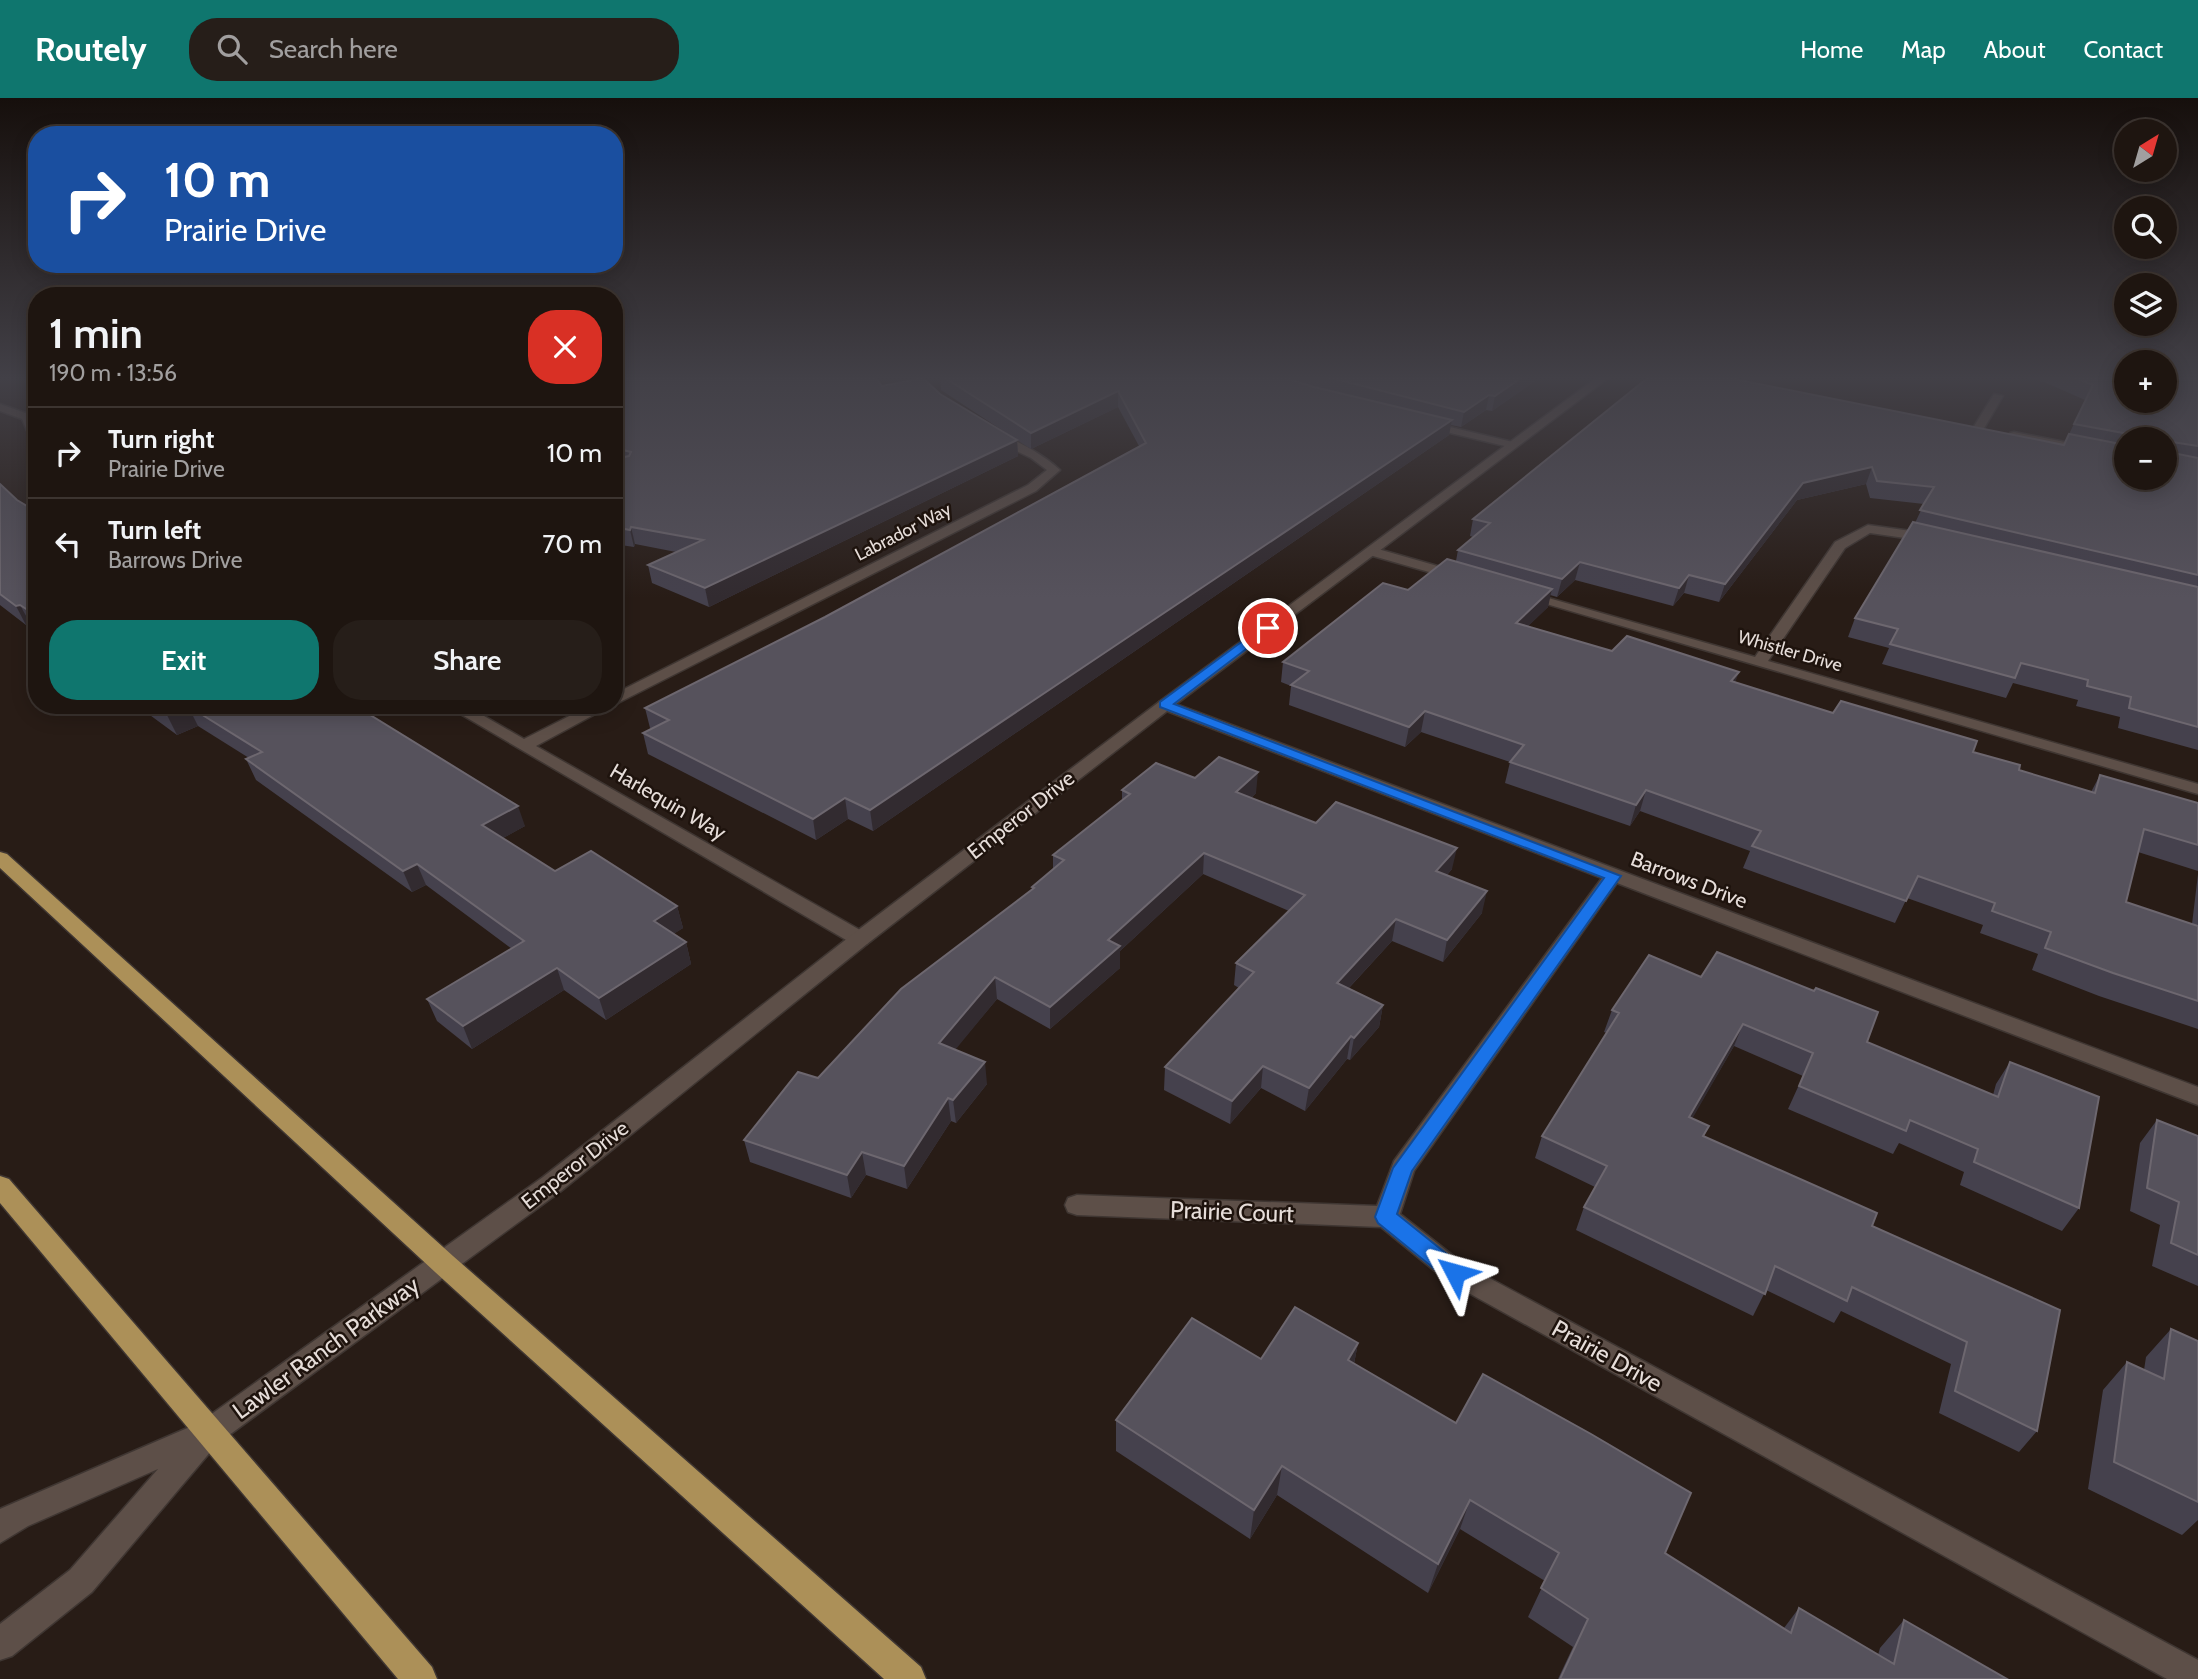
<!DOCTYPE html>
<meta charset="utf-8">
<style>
body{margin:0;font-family:Cabin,sans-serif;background:#261e19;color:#f1f3f6;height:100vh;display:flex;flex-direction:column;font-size:26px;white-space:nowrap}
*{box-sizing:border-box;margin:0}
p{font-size:23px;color:#a19f9f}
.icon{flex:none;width:38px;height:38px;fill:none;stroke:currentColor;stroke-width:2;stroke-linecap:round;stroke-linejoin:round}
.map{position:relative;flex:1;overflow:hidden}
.details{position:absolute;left:28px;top:189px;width:595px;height:427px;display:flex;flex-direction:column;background:#1e1510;border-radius:28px;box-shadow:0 4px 18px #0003,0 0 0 2px #3c3430}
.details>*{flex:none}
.top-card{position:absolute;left:28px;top:28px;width:595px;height:147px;border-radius:28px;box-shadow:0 4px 18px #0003,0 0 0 2px #3c3430;background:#1a4fa0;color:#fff;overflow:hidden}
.needle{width:46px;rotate:37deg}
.buttons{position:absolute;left:2114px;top:21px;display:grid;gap:14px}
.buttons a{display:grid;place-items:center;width:63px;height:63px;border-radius:50%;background:#1e1510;box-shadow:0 4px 18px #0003,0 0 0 2px #3c3430;font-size:35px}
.pin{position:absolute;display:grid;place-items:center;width:60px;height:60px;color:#fff;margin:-30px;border:4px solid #fff;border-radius:50%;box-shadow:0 2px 7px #0007}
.me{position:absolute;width:77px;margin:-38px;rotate:309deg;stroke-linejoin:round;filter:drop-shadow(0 0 5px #0008)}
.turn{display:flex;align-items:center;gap:24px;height:147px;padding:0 21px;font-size:32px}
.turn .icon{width:91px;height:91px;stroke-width:2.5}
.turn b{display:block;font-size:49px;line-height:60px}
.round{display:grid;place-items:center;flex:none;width:74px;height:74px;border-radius:28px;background:#261e19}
.head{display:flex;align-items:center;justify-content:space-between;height:119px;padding:0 21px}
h1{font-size:42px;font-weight:600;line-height:52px}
.cta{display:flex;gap:14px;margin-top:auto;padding:14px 21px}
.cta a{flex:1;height:80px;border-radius:28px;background:#0f766e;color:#fff;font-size:28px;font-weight:600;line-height:80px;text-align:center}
.cta a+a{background:#261e19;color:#f1f3f6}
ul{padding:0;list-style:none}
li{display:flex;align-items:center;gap:21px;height:91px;padding:0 21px;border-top:2px solid #3c3430}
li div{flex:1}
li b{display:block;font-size:26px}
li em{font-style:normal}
header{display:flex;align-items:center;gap:42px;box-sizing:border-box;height:98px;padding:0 35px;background:#0f766e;color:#fff}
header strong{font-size:33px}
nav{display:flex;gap:38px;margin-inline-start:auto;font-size:24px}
.search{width:490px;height:63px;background:#261e19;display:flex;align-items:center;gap:18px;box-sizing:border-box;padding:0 24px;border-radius:28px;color:#a19f9f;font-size:26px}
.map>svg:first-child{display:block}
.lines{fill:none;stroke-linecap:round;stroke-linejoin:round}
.minor-casing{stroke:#3f3632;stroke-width:3}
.tertiary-casing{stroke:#3f3632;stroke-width:3}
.trunk-casing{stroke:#3f3632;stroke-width:3}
.minor{fill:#5d4f48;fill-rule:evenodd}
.tertiary{fill:#5d4f48;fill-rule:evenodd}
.trunk{fill:#ac9058;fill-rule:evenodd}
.wall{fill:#45414d;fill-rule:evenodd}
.shaded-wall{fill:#322b30}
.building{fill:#56525c;stroke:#6d676f;stroke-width:2}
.route{fill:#1a73e8;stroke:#114b97;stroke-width:2}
.labels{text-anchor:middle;stroke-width:5;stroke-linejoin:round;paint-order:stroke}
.far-street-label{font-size:18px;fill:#e6ddd9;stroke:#1e130d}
.street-label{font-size:21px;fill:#e6ddd9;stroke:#1e130d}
.near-street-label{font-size:24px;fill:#e6ddd9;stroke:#1e130d}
</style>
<header>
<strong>Routely</strong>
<div class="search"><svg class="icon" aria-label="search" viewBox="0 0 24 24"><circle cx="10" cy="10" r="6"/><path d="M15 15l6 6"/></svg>Search here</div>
<nav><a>Home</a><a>Map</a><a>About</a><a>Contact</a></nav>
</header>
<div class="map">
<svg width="2198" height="1581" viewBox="0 0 2198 1581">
<rect width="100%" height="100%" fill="#281c16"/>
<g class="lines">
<defs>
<g id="minor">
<path d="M 1994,296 L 2003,298 L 1983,332 L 1975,332 L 1973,330 Z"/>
<path d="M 0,306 L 31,317 L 37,329 L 37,345 L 31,342 L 22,321 L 0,313 Z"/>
<path d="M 1425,323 L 1517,345 L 1519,347 L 1513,350 L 1421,328 L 1419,326 Z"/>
<path d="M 2014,334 L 2126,356 L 2126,362 L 2010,339 L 2010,335 Z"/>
<path d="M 992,337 C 1009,335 1048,360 1060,372 L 1036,393 L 614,607 L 614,596 L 1028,387 L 1047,372 L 1031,360 L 992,341 Z"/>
<path d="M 1868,427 L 1933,436 L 1940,440 L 1933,444 L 1870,435 L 1845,450 L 1768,563 L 2198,686 L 2198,696 L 1519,498 L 1531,495 L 1755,559 L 1835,444 Z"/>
<path d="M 1371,449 L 1462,475 L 1464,478 L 1457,482 L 1366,456 L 1364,453 Z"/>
<path d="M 1165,602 L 2198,989 L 2198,1007 L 1617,785 L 1414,1073 L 1400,1116 L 1465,1167 L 2198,1562 L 2198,1581 L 2167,1581 L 1447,1183 L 1381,1129 L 1077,1117 L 1068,1114 L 1065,1107 L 1068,1100 L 1077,1097 L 1377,1108 L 1394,1063 L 1602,780 L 1159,610 L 1159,604 Z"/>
<path d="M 445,607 L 465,607 L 524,641 L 591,607 L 612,607 L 536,648 L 867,836 L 870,841 L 867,846 L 853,846 Z"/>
</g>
<path id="tertiary" d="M 1599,278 L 1611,278 L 1171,610 L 867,846 L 561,1093 L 217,1346 L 92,1494 L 12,1558 L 0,1562 L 0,1526 L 70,1472 L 158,1371 L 28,1428 L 0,1445 L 0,1411 L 199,1325 L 543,1079 L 853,836 L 1159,604 Z"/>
<g id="trunk">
<path d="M 0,754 L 7,756 L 453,1158 L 921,1569 L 926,1581 L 884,1581 L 435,1174 L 0,770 Z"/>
<path d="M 0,1078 L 9,1081 L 432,1569 L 437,1581 L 398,1581 L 0,1105 Z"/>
</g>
</defs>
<!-- minor casing -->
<use href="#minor" class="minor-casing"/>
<!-- tertiary casing -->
<use href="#tertiary" class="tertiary-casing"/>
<!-- trunk casing -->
<use href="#trunk" class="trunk-casing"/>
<!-- minor -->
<use href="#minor" class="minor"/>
<!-- tertiary -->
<use href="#tertiary" class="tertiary"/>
<!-- trunk -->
<use href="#trunk" class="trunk"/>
</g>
<!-- wall -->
<g class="wall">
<path d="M 614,278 L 882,288 L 940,296 L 1014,340 L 941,292 L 940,278 L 1542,278 L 1492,313 L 1486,312 L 1461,329 L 1451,327 L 1449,337 L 873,733 L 848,721 L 816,742 L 648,656 L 643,635 L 652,631 L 650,630 L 645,610 L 825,519 L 1139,348 L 1118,309 L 1031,351 L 1017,342 L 1018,358 L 709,509 L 652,485 L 648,467 L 676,454 L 635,446 L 634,449 L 614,446 Z"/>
<path d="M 1650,278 L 2064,347 L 2085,302 L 2044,284 L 2018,278 L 2198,278 L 2198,652 L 2118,630 L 2120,619 L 2076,608 L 2078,602 L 2013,585 L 2006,600 L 1882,566 L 1889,550 L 1848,539 L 1855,520 L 1915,425 L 1924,406 L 1870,400 L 1866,386 L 1797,402 L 1719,504 L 1684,495 L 1673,508 L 1575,482 L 1557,499 L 1550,497 L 1548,509 L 1528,528 L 1612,553 L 1735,584 L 1833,615 L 1973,654 L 2019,672 L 2091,694 L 2100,677 L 2198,705 L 2198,773 L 2138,754 L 2126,804 L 2192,826 L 2198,776 L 2198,931 L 2099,898 L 2032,872 L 2038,856 L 1980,835 L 1983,827 L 1907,800 L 1895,825 L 1743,770 L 1750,753 L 1640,713 L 1630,728 L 1505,685 L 1510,664 L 1421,634 L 1405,649 L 1289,607 L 1291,588 L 1281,584 L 1283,564 L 1456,463 L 1458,452 L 1473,439 L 1470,438 L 1473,421 ZM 2126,341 L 2165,341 L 2126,380 Z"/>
<path d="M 1731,278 L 1824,278 L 1750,282 Z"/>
<path d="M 0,386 L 17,402 L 37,414 L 37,530 L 30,525 L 26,527 L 0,507 Z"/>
<path d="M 138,607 L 354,607 L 525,728 L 503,740 L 555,773 L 677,808 L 683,830 L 673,836 L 686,844 L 691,866 L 606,922 L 564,892 L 472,951 L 437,923 L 427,901 L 512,851 L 426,787 L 412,794 L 256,682 L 246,661 L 249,660 L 198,628 L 177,637 L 139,609 Z"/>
<path d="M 1195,680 L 1256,695 L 1251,700 L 1316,725 L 1452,771 L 1447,777 L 1482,815 L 1443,864 L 1392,843 L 1349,890 L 1383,907 L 1379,929 L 1350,962 L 1347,961 L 1305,1013 L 1261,990 L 1230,1026 L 1164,992 L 1165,969 L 1239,890 L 1234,887 L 1236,865 L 1289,813 L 1203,776 L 1120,853 L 1120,870 L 1050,931 L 997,901 L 955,951 L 987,986 L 956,1025 L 951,1023 L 907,1091 L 866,1077 L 851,1100 L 750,1064 L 744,1042 L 818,980 L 1032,791 L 1032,789 L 1053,771 L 1053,757 L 1122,702 L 1122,692 Z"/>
<path d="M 1701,879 L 1867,944 L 1993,997 L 1996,986 L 2010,964 L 2079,1110 L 2062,1133 L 1960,1087 L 1964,1074 L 1899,1045 L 1893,1056 L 1788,1011 L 1803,978 L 1734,948 L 1692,1020 L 1709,1028 L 1704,1038 L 1872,1128 L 2060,1212 L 2037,1333 L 2019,1354 L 1939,1315 L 1951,1266 L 1841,1213 L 1834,1225 L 1766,1192 L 1753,1218 L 1576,1132 L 1584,1109 L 1595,1089 L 1535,1060 L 1542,1038 L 1607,935 L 1604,934 L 1612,912 Z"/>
<path d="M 2157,1022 L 2198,1038 L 2198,1188 L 2152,1168 L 2160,1127 L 2130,1113 L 2140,1045 Z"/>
<path d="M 2171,1231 L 2198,1243 L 2198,1422 L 2182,1437 L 2088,1391 L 2103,1292 L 2127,1264 L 2144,1272 L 2146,1259 Z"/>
<path d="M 1358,1245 L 1354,1266 L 1665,1455 L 1784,1530 L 1799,1510 L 1878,1557 L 1880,1550 L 1904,1522 L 2007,1581 L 1558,1581 L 1573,1549 L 1528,1519 L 1545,1483 L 1460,1431 L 1428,1495 L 1277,1397 L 1250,1441 L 1116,1353 L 1116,1322 L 1261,1261 Z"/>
</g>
<!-- shaded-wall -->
<g class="shaded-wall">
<path d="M 1524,278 L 1542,278 L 1492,313 L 1495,298 Z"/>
<path d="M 1118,293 L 1118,309 L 1031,351 L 1031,335 Z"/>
<path d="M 1489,297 L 1486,312 L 1461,329 L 1464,314 Z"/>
<path d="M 1452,322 L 1449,337 L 873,733 L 870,712 Z"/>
<path d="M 1017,342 L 1018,358 L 709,509 L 705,490 Z"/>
<path d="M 1872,369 L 1866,386 L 1797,402 L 1719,504 L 1725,486 L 1803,385 Z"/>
<path d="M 631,429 L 635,446 L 634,449 L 630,432 Z"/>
<path d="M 1580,464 L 1575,482 L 1557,499 L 1562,481 Z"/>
<path d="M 1689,477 L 1684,495 L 1673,508 L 1679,490 Z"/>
<path d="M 1552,491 L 1548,509 L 1512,544 L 1516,525 Z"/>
<path d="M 20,507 L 30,525 L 26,527 L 16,508 Z"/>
<path d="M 1739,574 L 1732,593 L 1731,583 Z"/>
<path d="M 188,608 L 198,628 L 177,637 L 167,617 Z"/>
<path d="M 1425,613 L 1421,634 L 1405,649 L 1409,629 Z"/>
<path d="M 1258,674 L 1256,695 L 1234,715 L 1236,694 Z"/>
<path d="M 1646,692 L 1640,713 L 1630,728 L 1636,707 Z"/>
<path d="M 845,700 L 848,721 L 816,742 L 813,721 Z"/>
<path d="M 518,708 L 525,728 L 489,748 L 482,727 Z"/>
<path d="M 1457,750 L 1452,771 L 1432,795 L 1436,773 Z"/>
<path d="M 1204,755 L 1203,776 L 1120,853 L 1120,870 L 1050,931 L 1050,909 L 1108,842 Z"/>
<path d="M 417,766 L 426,787 L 412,794 L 403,773 Z"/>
<path d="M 1487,793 L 1482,815 L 1443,864 L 1447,842 Z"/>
<path d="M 677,808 L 683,830 L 660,845 L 654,823 Z"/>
<path d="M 1396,821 L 1392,843 L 1333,907 L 1337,885 Z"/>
<path d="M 686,844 L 691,866 L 606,922 L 599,900 Z"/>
<path d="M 557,870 L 564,892 L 472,951 L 463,928 Z"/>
<path d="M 995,879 L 997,901 L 942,968 L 939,945 Z"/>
<path d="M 1383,907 L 1379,929 L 1350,962 L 1354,940 Z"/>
<path d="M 1743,926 L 1734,948 L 1680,1042 L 1689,1019 Z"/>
<path d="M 1351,938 L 1347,961 L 1305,1013 L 1309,990 Z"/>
<path d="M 985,964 L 987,986 L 956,1025 L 953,1002 Z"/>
<path d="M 1263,968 L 1261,990 L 1230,1026 L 1232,1003 Z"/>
<path d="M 948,1000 L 951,1023 L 907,1091 L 904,1068 Z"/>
<path d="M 862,1054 L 866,1077 L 851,1100 L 847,1077 Z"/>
<path d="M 1358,1245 L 1352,1276 L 1348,1262 Z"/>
<path d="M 1282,1368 L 1277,1397 L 1250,1441 L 1254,1412 Z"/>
<path d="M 1470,1402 L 1460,1431 L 1428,1495 L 1438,1466 Z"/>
</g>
<!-- building -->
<g class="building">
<path d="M 614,278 L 874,278 L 882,288 L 923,280 L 940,296 L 1017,342 L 705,490 L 648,467 L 703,442 L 631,429 L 630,432 L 614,429 L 614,361 L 629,358 L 631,354 L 614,350 Z"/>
<path d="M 942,278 L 1278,278 L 1314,289 L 1452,322 L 870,712 L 845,700 L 813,721 L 643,635 L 669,622 L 645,610 L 825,519 L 1146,345 L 1118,293 L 1031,335 Z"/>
<path d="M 1324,278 L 1524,278 L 1495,298 L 1489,297 L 1464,314 Z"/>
<path d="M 1650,278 L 1719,278 L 2064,347 L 2069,336 L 2126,347 L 2126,380 L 2165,380 L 2165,341 L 2136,341 L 2134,337 L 2074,326 L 2093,287 L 2072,278 L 2126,278 L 2126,303 L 2165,303 L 2165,278 L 2198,278 L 2198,348 L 2172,344 L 2173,355 L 2198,360 L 2198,477 L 1920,412 L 1934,389 L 1877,383 L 1872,369 L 1803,385 L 1725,486 L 1689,477 L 1679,490 L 1580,464 L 1562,481 L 1458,452 L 1490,425 L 1473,421 Z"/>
<path d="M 0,386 L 17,402 L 37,414 L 37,518 L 20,507 L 16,508 L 0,496 Z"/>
<path d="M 1913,424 L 2198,489 L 2198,629 L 2129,610 L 2131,599 L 2087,588 L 2088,582 L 2021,565 L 2015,580 L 1890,546 L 1898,531 L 1855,520 Z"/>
<path d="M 1447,461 L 1552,491 L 1516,525 L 1612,553 L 1627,538 L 1739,574 L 1731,583 L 1833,615 L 1841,603 L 1977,643 L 1973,654 L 2020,667 L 2019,672 L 2095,695 L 2100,677 L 2198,705 L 2198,747 L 2144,731 L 2126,804 L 2198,828 L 2198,903 L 2113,875 L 2045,850 L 2051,834 L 1992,813 L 1995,805 L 1918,778 L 1906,803 L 1752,748 L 1761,733 L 1646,692 L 1636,707 L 1510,664 L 1524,647 L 1425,613 L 1409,629 L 1291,587 L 1309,573 L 1283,564 L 1383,485 L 1408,492 Z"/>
<path d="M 153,607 L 354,607 L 518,708 L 482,727 L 555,773 L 591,753 L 677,808 L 654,823 L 686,844 L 599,900 L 557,870 L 463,928 L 427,901 L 524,843 L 417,766 L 403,773 L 246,661 L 262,654 L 188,608 L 167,617 Z"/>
<path d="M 1219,659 L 1258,674 L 1236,694 L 1316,725 L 1336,704 L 1457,750 L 1436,773 L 1487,793 L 1447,842 L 1396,821 L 1337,885 L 1383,907 L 1354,940 L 1351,938 L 1309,990 L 1263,968 L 1232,1003 L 1165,969 L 1254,874 L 1236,865 L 1305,797 L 1204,755 L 1108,842 L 1120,848 L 1050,909 L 995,879 L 939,945 L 985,964 L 953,1002 L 948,1000 L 904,1068 L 862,1054 L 847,1077 L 744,1042 L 798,974 L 818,980 L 901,891 L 1034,790 L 1032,789 L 1064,762 L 1053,757 L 1130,696 L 1122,692 L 1156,665 L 1195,680 Z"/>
<path d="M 1717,854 L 1814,893 L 1816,890 L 1878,914 L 1867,944 L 1998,999 L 2010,964 L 2099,999 L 2079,1110 L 1974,1064 L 1978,1051 L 1910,1022 L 1906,1033 L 1799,988 L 1813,955 L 1743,926 L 1689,1019 L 1709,1028 L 1703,1038 L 1877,1115 L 1872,1128 L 2060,1212 L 2037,1333 L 1955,1293 L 1967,1244 L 1852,1189 L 1847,1203 L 1775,1168 L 1765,1196 L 1584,1109 L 1607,1068 L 1542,1038 L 1619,915 L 1612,912 L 1649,857 L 1701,879 Z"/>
<path d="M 2157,1022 L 2198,1038 L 2198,1157 L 2171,1145 L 2179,1104 L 2147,1090 Z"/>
<path d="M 1295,1209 L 1358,1245 L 1348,1262 L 1456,1325 L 1483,1276 L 1591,1336 L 1691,1395 L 1665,1455 L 1791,1535 L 1799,1510 L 1894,1566 L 1904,1522 L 2007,1581 L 1560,1581 L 1588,1521 L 1541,1490 L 1559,1455 L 1470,1402 L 1438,1466 L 1282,1368 L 1254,1412 L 1116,1322 L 1192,1220 L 1261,1261 Z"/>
<path d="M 2171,1231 L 2198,1243 L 2198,1404 L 2114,1364 L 2127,1264 L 2164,1281 Z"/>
</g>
<!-- sky -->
<linearGradient id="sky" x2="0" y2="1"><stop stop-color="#160f0c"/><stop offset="0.56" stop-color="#424047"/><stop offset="1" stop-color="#424047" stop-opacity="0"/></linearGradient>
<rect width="2198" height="500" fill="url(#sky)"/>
<!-- route -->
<path class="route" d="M 1263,528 L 1274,530 L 1174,606 L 1621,778 L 1412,1073 L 1397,1116 L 1463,1169 L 1466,1175 L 1463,1182 L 1455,1184 L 1448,1182 L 1378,1125 L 1375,1119 L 1393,1070 L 1604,780 L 1160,609 L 1160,604 Z"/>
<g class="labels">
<!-- far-street labels -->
<g class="far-street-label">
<text transform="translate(903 434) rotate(-27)" y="6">Labrador Way</text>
<text transform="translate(1790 553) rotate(16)" y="6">Whistler Drive</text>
</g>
<!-- street labels -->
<g class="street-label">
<text transform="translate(668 704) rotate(30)" y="7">Harlequin Way</text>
<text transform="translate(1021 717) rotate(-38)" y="7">Emperor Drive</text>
<text transform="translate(1689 782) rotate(21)" y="7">Barrows Drive</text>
<text transform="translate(575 1067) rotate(-38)" y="7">Emperor Drive</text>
</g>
<!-- near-street labels -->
<g class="near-street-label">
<text transform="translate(1232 1114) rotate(2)" y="8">Prairie Court</text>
<text transform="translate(326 1250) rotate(-36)" y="8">Lawler Ranch Parkway</text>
<text transform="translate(1607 1258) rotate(29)" y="8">Prairie Drive</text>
</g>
</g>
</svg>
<div class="buttons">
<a><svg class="needle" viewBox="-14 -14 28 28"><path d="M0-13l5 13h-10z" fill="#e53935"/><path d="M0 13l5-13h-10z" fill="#a19f9f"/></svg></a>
<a><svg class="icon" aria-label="search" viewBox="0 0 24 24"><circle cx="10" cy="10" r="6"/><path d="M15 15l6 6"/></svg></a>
<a><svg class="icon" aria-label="layers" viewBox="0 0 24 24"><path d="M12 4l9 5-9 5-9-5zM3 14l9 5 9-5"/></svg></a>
<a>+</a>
<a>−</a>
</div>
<div class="pin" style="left:1268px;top:530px;background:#d93025"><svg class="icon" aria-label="arrive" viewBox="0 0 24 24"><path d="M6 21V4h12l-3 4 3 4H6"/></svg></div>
<svg class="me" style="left:1455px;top:1175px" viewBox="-20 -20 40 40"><path d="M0-17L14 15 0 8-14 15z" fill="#1a73e8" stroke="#fff" stroke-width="4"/></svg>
<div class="top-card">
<div class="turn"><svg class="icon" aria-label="right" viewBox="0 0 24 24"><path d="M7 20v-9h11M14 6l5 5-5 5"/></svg><div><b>10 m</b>Prairie Drive</div></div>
</div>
<section class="details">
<div class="head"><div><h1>1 min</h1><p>190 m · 13:56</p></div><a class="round" style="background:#d93025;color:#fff"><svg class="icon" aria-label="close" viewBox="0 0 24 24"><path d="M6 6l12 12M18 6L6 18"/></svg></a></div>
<ul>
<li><svg class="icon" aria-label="right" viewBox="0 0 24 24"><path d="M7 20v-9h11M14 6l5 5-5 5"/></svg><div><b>Turn right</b><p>Prairie Drive</p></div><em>10 m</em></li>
<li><svg class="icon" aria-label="left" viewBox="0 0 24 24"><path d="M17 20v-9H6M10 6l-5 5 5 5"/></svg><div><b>Turn left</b><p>Barrows Drive</p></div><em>70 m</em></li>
</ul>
<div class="cta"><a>Exit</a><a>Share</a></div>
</section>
</div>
